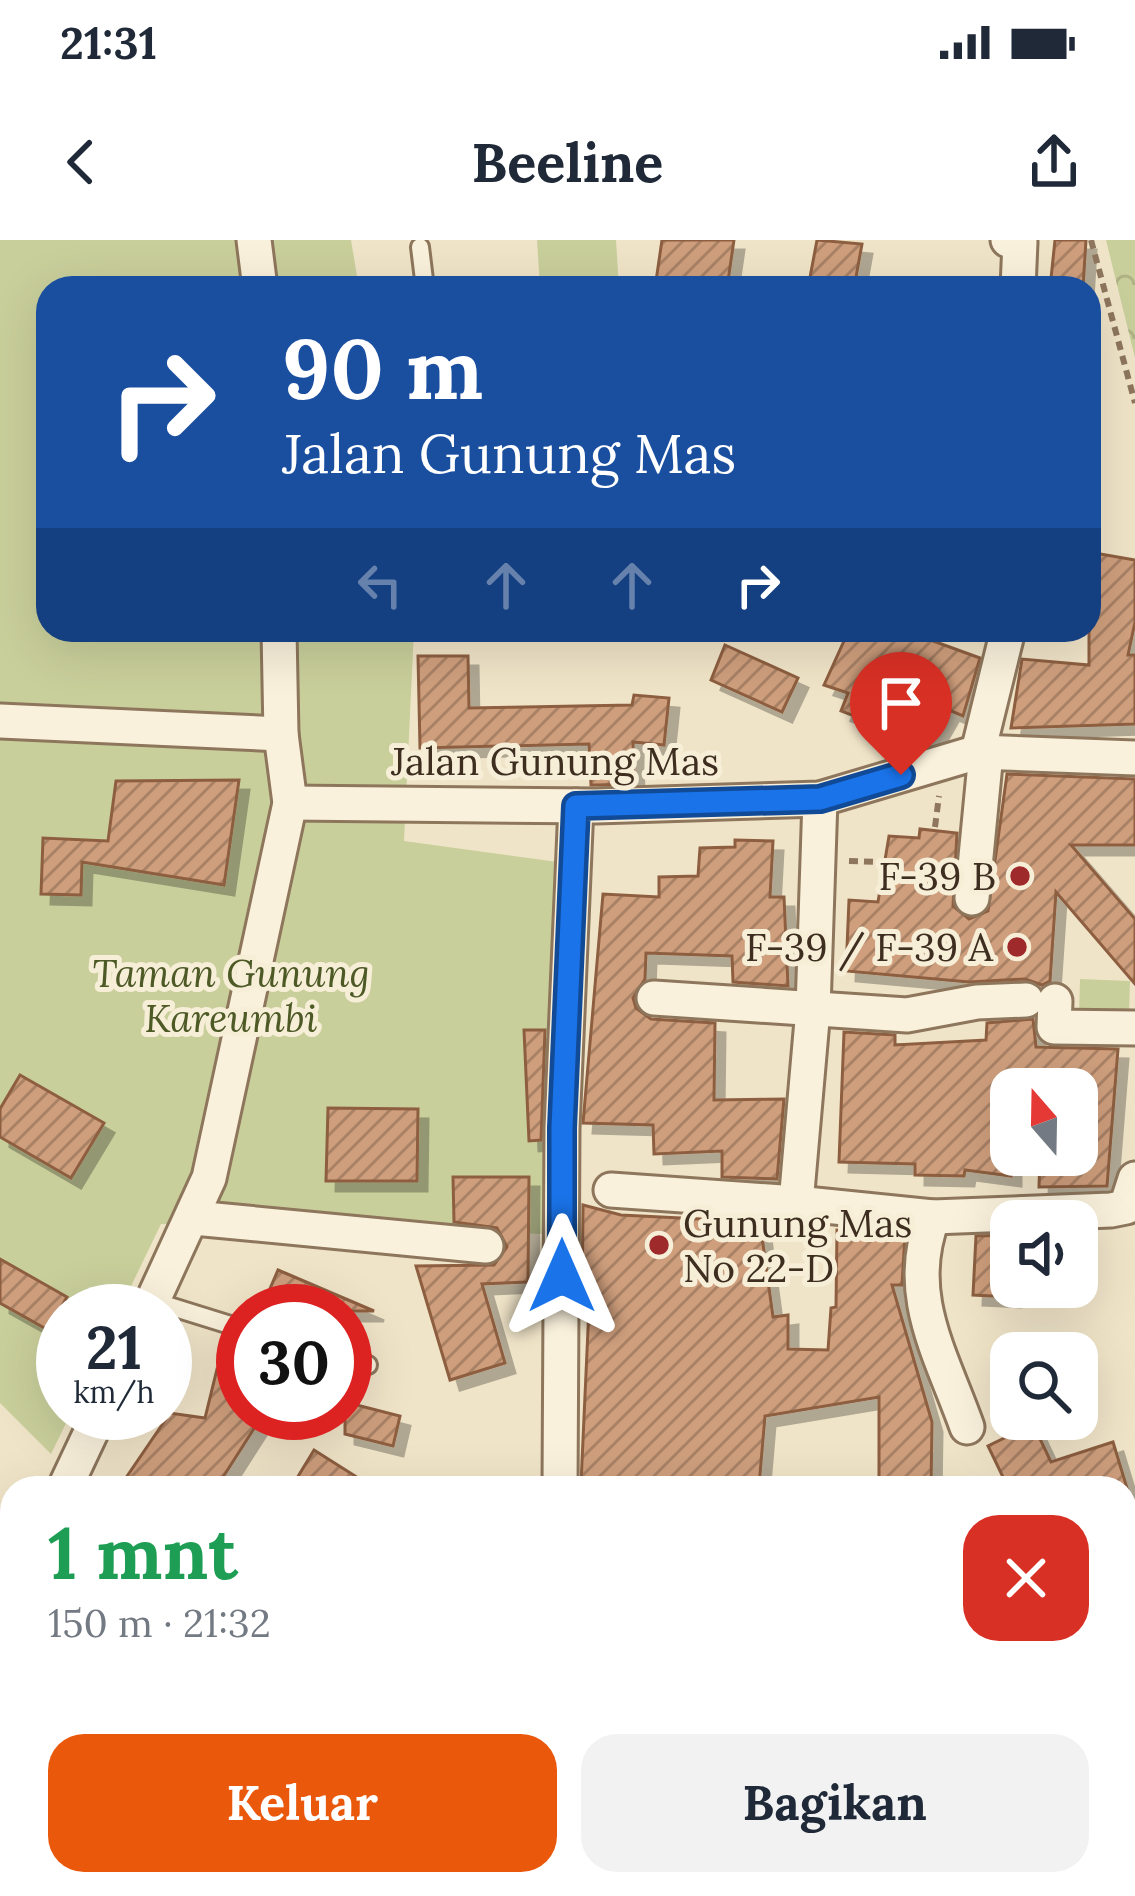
<!DOCTYPE html>
<html lang="id">
<meta charset="utf-8">
<style>
body{margin:0;font-family:Lora,serif;background:#f2f2f3;color:#1f2937;height:100vh;display:flex;flex-direction:column;font-size:45px;white-space:nowrap}
*{box-sizing:border-box;margin:0}
p{font-size:39px;color:#747a83}
.icon{flex:none;width:66px;height:66px;fill:none;stroke:currentColor;stroke-width:2;stroke-linecap:round;stroke-linejoin:round}
.map{position:relative;flex:1;overflow:hidden}
.side{position:absolute;left:0px;top:1236px;width:1137px;height:420px;display:flex;flex-direction:column;background:#fff;border-radius:36px 36px 0 0;box-shadow:0 12px 48px #0002}
.side>*{flex:none}
.top-card{position:absolute;left:36px;top:36px;width:1065px;height:366px;border-radius:36px;box-shadow:0 12px 48px #0002;background:#1a4fa0;color:#fff;overflow:hidden}
.needle{width:78px;rotate:340deg}
.fabs{position:absolute;left:990px;top:828px;display:grid;gap:24px}
.fabs a{display:grid;place-items:center;width:108px;height:108px;border-radius:24px;background:#fff;box-shadow:0 12px 48px #0002;font-size:60px}
.speed{position:absolute;left:36px;top:1044px;display:flex;gap:24px;font-size:60px;font-weight:700;text-align:center}
.speed>*{display:grid;place-content:center;width:156px;height:156px;border-radius:50%;background:#fff;box-shadow:0 12px 48px #0002;line-height:1}
.speed small{font-size:30px;font-weight:400}
.speed .limit{border:18px solid #d22;background:#fff;color:#111}
.pin{position:absolute;display:grid;place-items:center;width:102px;height:102px;color:#fff;margin:-123px -51px;border-radius:50% 50% 50% 0;rotate:-45deg;box-shadow:0 0 12px #0007}
.pin .icon{rotate:45deg}
.me{position:absolute;width:132px;margin:-66px;rotate:0deg;stroke-linejoin:round;filter:drop-shadow(0 0 9px #0008)}
.turn{display:flex;align-items:center;gap:42px;height:252px;padding:0 48px;font-size:54px}
.turn .icon{width:156px;height:156px;stroke-width:2.5}
.turn b{display:block;font-size:84px;line-height:102px}
.lanes{display:flex;align-items:center;height:114px;padding:0 48px;background:#0003;justify-content:center;gap:60px;direction:ltr}
.lanes .off{opacity:.35}
.round{display:grid;place-items:center;flex:none;width:126px;height:126px;border-radius:36px;background:#f2f2f3}
.head{display:flex;align-items:center;justify-content:space-between;height:204px;padding:0 48px}
h1{font-size:72px;font-weight:700;line-height:90px;color:#1e9e55}
.button{display:flex;gap:24px;margin-top:auto;padding:24px 48px}
.button a{flex:1;height:138px;border-radius:36px;background:#ea580c;color:#fff;font-size:48px;font-weight:700;line-height:138px;text-align:center}
.button a+a{background:#f2f2f3;color:#1f2937}
.status{display:flex;justify-content:space-between;align-items:center;height:84px;padding:0 60px;background:#fff;direction:ltr}
.status svg{height:33px;fill:currentColor}
header{display:flex;justify-content:space-between;align-items:center;height:156px;padding:0 48px;background:#fff;font-size:54px;font-weight:700}
.map>svg:first-child{display:block}
.green{fill:#c9cf9b}
.forest{fill:url(#forest-crowns)}
.building{fill:url(#building-hatch);stroke:#8d5f41;stroke-width:3;filter:url(#shadow)}
.lines{fill:none;stroke-linecap:round;stroke-linejoin:round}
.lane-casing{stroke:#8d765c;stroke-width:22}
.street-casing{stroke:#8d765c;stroke-width:39}
.path{stroke:#8d765c;stroke-width:6;stroke-dasharray:9 6;stroke-linecap:butt}
.lane{stroke:#faf1dc;stroke-width:16}
.street{stroke:#faf1dc;stroke-width:33}
.route-casing{stroke:#114b97;stroke-width:30}
.route{stroke:#1a73e8;stroke-width:21}
.poi-dot{fill:#9e2a2b;stroke:#f7eed8;stroke-width:4.5}
.labels{text-anchor:middle;stroke-width:10;stroke-linejoin:round;paint-order:stroke}
.street-label{font-size:39px;fill:#3d2e20;stroke:#f7eed8}
.poi-label{font-size:39px;fill:#3d2e20;stroke:#f7eed8;text-anchor:end}
.park-label{font-size:39px;font-style:italic;fill:#4d5a26;stroke:#f7eed8}
</style>
<div class="status"><b>21:31</b><svg viewBox="0 0 49 12"><path d="M0 12V9h3v3zM5 12V6h3v6zM10 12V3h3v9zM15 12V0h3v12zM26 1h20v11H26zM47 4h2v5h-2z"/></svg></div>
<header><svg class="icon" aria-label="back" viewBox="0 0 24 24"><path d="M15 5l-7 7 7 7"/></svg>Beeline<svg class="icon" aria-label="share" viewBox="0 0 24 24"><path d="M12 15V3M7 8l5-5 5 5M5 13v7h14v-7"/></svg></header>
<div class="map">
<svg width="1135" height="1656" viewBox="0 0 1135 1656">
<defs>
<pattern id="forest-crowns" width="20" height="18" patternUnits="userSpaceOnUse" patternTransform="scale(3)"><rect width="20" height="18" fill="#c9cf9b"/><path d="M2 6a3 3 0 1 1 6 0M12 15a3 3 0 1 1 6 0" fill="none" stroke="#aeb285"/></pattern>
<pattern id="building-hatch" width="6" height="6" patternUnits="userSpaceOnUse" patternTransform="scale(3)"><rect width="6" height="6" fill="#cf9f7d"/><path d="M-1 1l2-2M0 6l6-6M5 7l2-2" fill="none" stroke="#a98266"/></pattern>
<filter id="shadow"><feDropShadow dx="10" dy="10" stdDeviation="0" flood-color="#0004"/></filter>
</defs>
<rect width="100%" height="100%" fill="#f0e4c8"/>
<!-- green -->
<g class="green">
<path d="M 0,0 L 351,0 L 359,48 L 48,48 L 48,390 L 414,390 L 404,601 L 558,622 L 545,994 L 161,984 L 119,1071 L 63,1071 L 63,1173 L 71,1173 L 51,1214 L 0,1163 Z"/>
<path d="M 537,0 L 616,0 L 619,48 L 540,48 Z"/>
<path d="M 1080,739 L 1130,741 L 1129,777 L 1079,774 Z"/>
</g>
<!-- forest -->
<path class="forest" d="M 1106,0 L 1135,0 L 1135,118 Z"/>
<!-- building -->
<g class="building">
<path d="M 662,0 L 734,0 L 727,48 L 655,48 Z"/>
<path d="M 817,0 L 862,4 L 854,48 L 808,48 Z"/>
<path d="M 1055,0 L 1086,0 L 1083,48 L 1050,48 Z"/>
<path d="M 1089,312 L 1135,320 L 1135,382 L 1128,415 L 1135,415 L 1135,484 L 1011,488 L 1022,419 L 1089,425 Z"/>
<path d="M 849,390 L 903,390 L 980,418 L 963,476 L 949,470 L 929,505 L 841,471 L 848,453 L 824,445 Z"/>
<path d="M 725,405 L 798,438 L 782,472 L 711,440 Z"/>
<path d="M 418,416 L 468,416 L 469,468 L 632,465 L 634,455 L 669,458 L 664,505 L 633,502 L 634,544 L 596,545 L 591,545 L 589,504 L 420,508 Z"/>
<path d="M 1007,534 L 1135,539 L 1135,605 L 1071,605 L 1135,679 L 1135,744 L 1056,652 L 1050,741 L 1042,745 L 1025,739 L 969,742 L 846,731 L 849,660 L 878,662 L 889,596 L 919,598 L 920,589 L 957,593 L 953,666 L 969,679 L 988,671 Z"/>
<path d="M 239,540 L 224,645 L 82,622 L 81,655 L 41,654 L 43,598 L 108,601 L 116,541 Z"/>
<path d="M 735,600 L 773,601 L 770,657 L 784,657 L 788,746 L 733,742 L 732,716 L 646,713 L 645,739 L 633,758 L 636,768 L 651,779 L 715,783 L 714,860 L 784,859 L 777,939 L 722,937 L 722,911 L 654,914 L 653,885 L 583,883 L 603,654 L 659,657 L 659,637 L 698,636 L 700,608 L 735,607 Z"/>
<path d="M 1033,779 L 1036,807 L 1118,809 L 1107,946 L 1039,947 L 1040,915 L 1077,915 L 1077,849 L 1011,849 L 1011,936 L 965,930 L 964,936 L 915,935 L 915,924 L 839,922 L 844,792 L 895,795 L 895,805 L 986,800 L 987,783 Z"/>
<path d="M 524,790 L 545,790 L 541,900 L 529,901 Z"/>
<path d="M 20,835 L 104,883 L 71,938 L 0,897 L 0,869 Z"/>
<path d="M 328,868 L 418,869 L 417,941 L 326,941 Z"/>
<path d="M 453,937 L 529,937 L 528,1042 L 482,1044 L 505,1123 L 450,1140 L 416,1026 L 494,1025 L 507,1007 L 497,988 L 454,982 Z"/>
<path d="M 583,965 L 621,975 L 760,982 L 773,1077 L 788,1075 L 788,1109 L 828,1110 L 831,1068 L 836,1067 L 837,990 L 905,995 L 902,1045 L 892,1045 L 932,1182 L 931,1248 L 879,1248 L 879,1157 L 765,1176 L 759,1246 L 684,1240 L 683,1248 L 581,1244 L 589,1067 L 582,1067 Z"/>
<path d="M 1011,995 L 1011,1057 L 973,1055 L 976,996 Z"/>
<path d="M 0,1019 L 67,1057 L 48,1090 L 0,1063 Z"/>
<path d="M 278,1030 L 374,1071 L 298,1071 L 266,1058 Z"/>
<path d="M 217,1129 L 243,1136 L 243,1173 L 264,1173 L 216,1248 L 119,1248 L 170,1173 L 205,1178 Z"/>
<path d="M 345,1162 L 400,1176 L 393,1206 L 345,1194 Z"/>
<path d="M 1033,1184 L 1051,1222 L 1113,1202 L 1127,1248 L 988,1248 L 987,1242 L 1003,1237 L 988,1206 Z"/>
<path d="M 314,1210 L 374,1248 L 291,1248 Z"/>
</g>
<g class="lines">
<defs>
<g id="lane">
<path d="M 420,7 L 425,48"/>
<path d="M 153,1061 L 243,1089"/>
<path d="M 345,1118 L 368,1125"/>
<path d="M 682,1644 L 684,1656"/>
</g>
<g id="street">
<path d="M 254,0 L 260,48"/>
<path d="M 1008,0 L 1020,2 L 1018,48"/>
<path d="M 0,481 L 281,494"/>
<path d="M 978,512 L 1008,390"/>
<path d="M 290,563 L 596,566 L 820,559 L 978,512 L 1135,518"/>
<path d="M 972,658 L 986,513"/>
<path d="M 654,758 L 907,775 L 977,762 L 1026,760"/>
<path d="M 1055,761 L 1054,787 L 1135,788"/>
<path d="M 611,950 L 796,963 L 813,769 L 820,559"/>
<path d="M 796,963 L 933,977 L 1111,970 L 1126,967 L 1135,939"/>
<path d="M 933,977 C 903,1054 941,1114 967,1187"/>
<path d="M 194,978 L 486,1006"/>
<path d="M 148,1071 L 209,938 L 290,563 L 281,494 L 279,390"/>
<path d="M 76,1248 L 67,1243 L 100,1173"/>
<path d="M 560,1248 L 562,888 L 576,566"/>
<path d="M 240,1656 L 289,1656"/>
<path d="M 401,1656 L 401,1644"/>
<path d="M 569,1656 L 570,1644"/>
</g>
</defs>
<!-- lane casing -->
<use href="#lane" class="lane-casing"/>
<!-- street casing -->
<use href="#street" class="street-casing"/>
<!-- path -->
<g class="path">
<path d="M 1091,0 L 1135,163"/>
<path d="M 935,587 L 939,556"/>
<path d="M 849,621 L 881,622"/>
<path d="M 1125,1287 L 1135,1282"/>
</g>
<!-- lane -->
<use href="#lane" class="lane"/>
<!-- street -->
<use href="#street" class="street"/>
</g>
<g class="lines">
<defs>
<path id="route" d="M 562,1036 L 562,888 L 576,566 L 820,559 L 901,535"/>
</defs>
<!-- route casing -->
<use href="#route" class="route-casing"/>
<!-- route -->
<use href="#route" class="route"/>
</g>
<!-- markers -->
<g class="poi-dot">
<circle cx="1020" cy="636" r="12"/>
<circle cx="1017" cy="707" r="12"/>
<circle cx="659" cy="1005" r="12"/>
</g>
<g class="labels">
<!-- street labels -->
<g class="street-label">
<text x="555" y="535">Jalan Gunung Mas</text>
</g>
<!-- poi labels -->
<g class="poi-label">
<text x="996" y="650">F-39 B</text>
<text x="993" y="721">F-39 / F-39 A</text>
<text x="683" y="997" text-anchor="start">Gunung Mas<tspan x="683" dy="45">No 22-D</tspan></text>
</g>
<!-- park labels -->
<g class="park-label">
<text x="231" y="747">Taman Gunung<tspan x="231" dy="45">Kareumbi</tspan></text>
</g>
</g>
</svg>
<div class="fabs">
<a><svg class="needle" viewBox="-14 -14 28 28"><path d="M0-13l5 13h-10z" fill="#e53935"/><path d="M0 13l5-13h-10z" fill="#747a83"/></svg></a>
<a><svg class="icon" aria-label="sound" viewBox="0 0 24 24"><path d="M4 9h4l5-4v14l-5-4H4zM17 9q2 3 0 6"/></svg></a>
<a><svg class="icon" aria-label="search" viewBox="0 0 24 24"><circle cx="10" cy="10" r="6"/><path d="M15 15l6 6"/></svg></a>
</div>
<div class="speed"><div>21<small>km/h</small></div><div class="limit">30</div></div>
<div class="pin" style="left:901px;top:535px;background:#d93025"><svg class="icon" aria-label="arrive" viewBox="0 0 24 24"><path d="M6 21V4h12l-3 4 3 4H6"/></svg></div>
<svg class="me" style="left:562px;top:1036px" viewBox="-20 -20 40 40"><path d="M0-17L14 15 0 8-14 15z" fill="#1a73e8" stroke="#fff" stroke-width="4"/></svg>
<div class="top-card">
<div class="turn"><svg class="icon" aria-label="right" viewBox="0 0 24 24"><path d="M7 20v-9h11M14 6l5 5-5 5"/></svg><div><b>90 m</b>Jalan Gunung Mas</div></div>
<div class="lanes"><svg class="icon off" aria-label="left" viewBox="0 0 24 24"><path d="M17 20v-9H6M10 6l-5 5 5 5"/></svg><svg class="icon off" aria-label="ahead" viewBox="0 0 24 24"><path d="M12 20V5M6 11l6-6 6 6"/></svg><svg class="icon off" aria-label="ahead" viewBox="0 0 24 24"><path d="M12 20V5M6 11l6-6 6 6"/></svg><svg class="icon" aria-label="right" viewBox="0 0 24 24"><path d="M7 20v-9h11M14 6l5 5-5 5"/></svg></div>
</div>
<section class="side">
<div class="head"><div><h1>1 mnt</h1><p>150 m · 21:32</p></div><a class="round" style="background:#d93025;color:#fff"><svg class="icon" aria-label="close" viewBox="0 0 24 24"><path d="M6 6l12 12M18 6L6 18"/></svg></a></div>
<div class="button"><a>Keluar</a><a>Bagikan</a></div>
</section>
</div>
